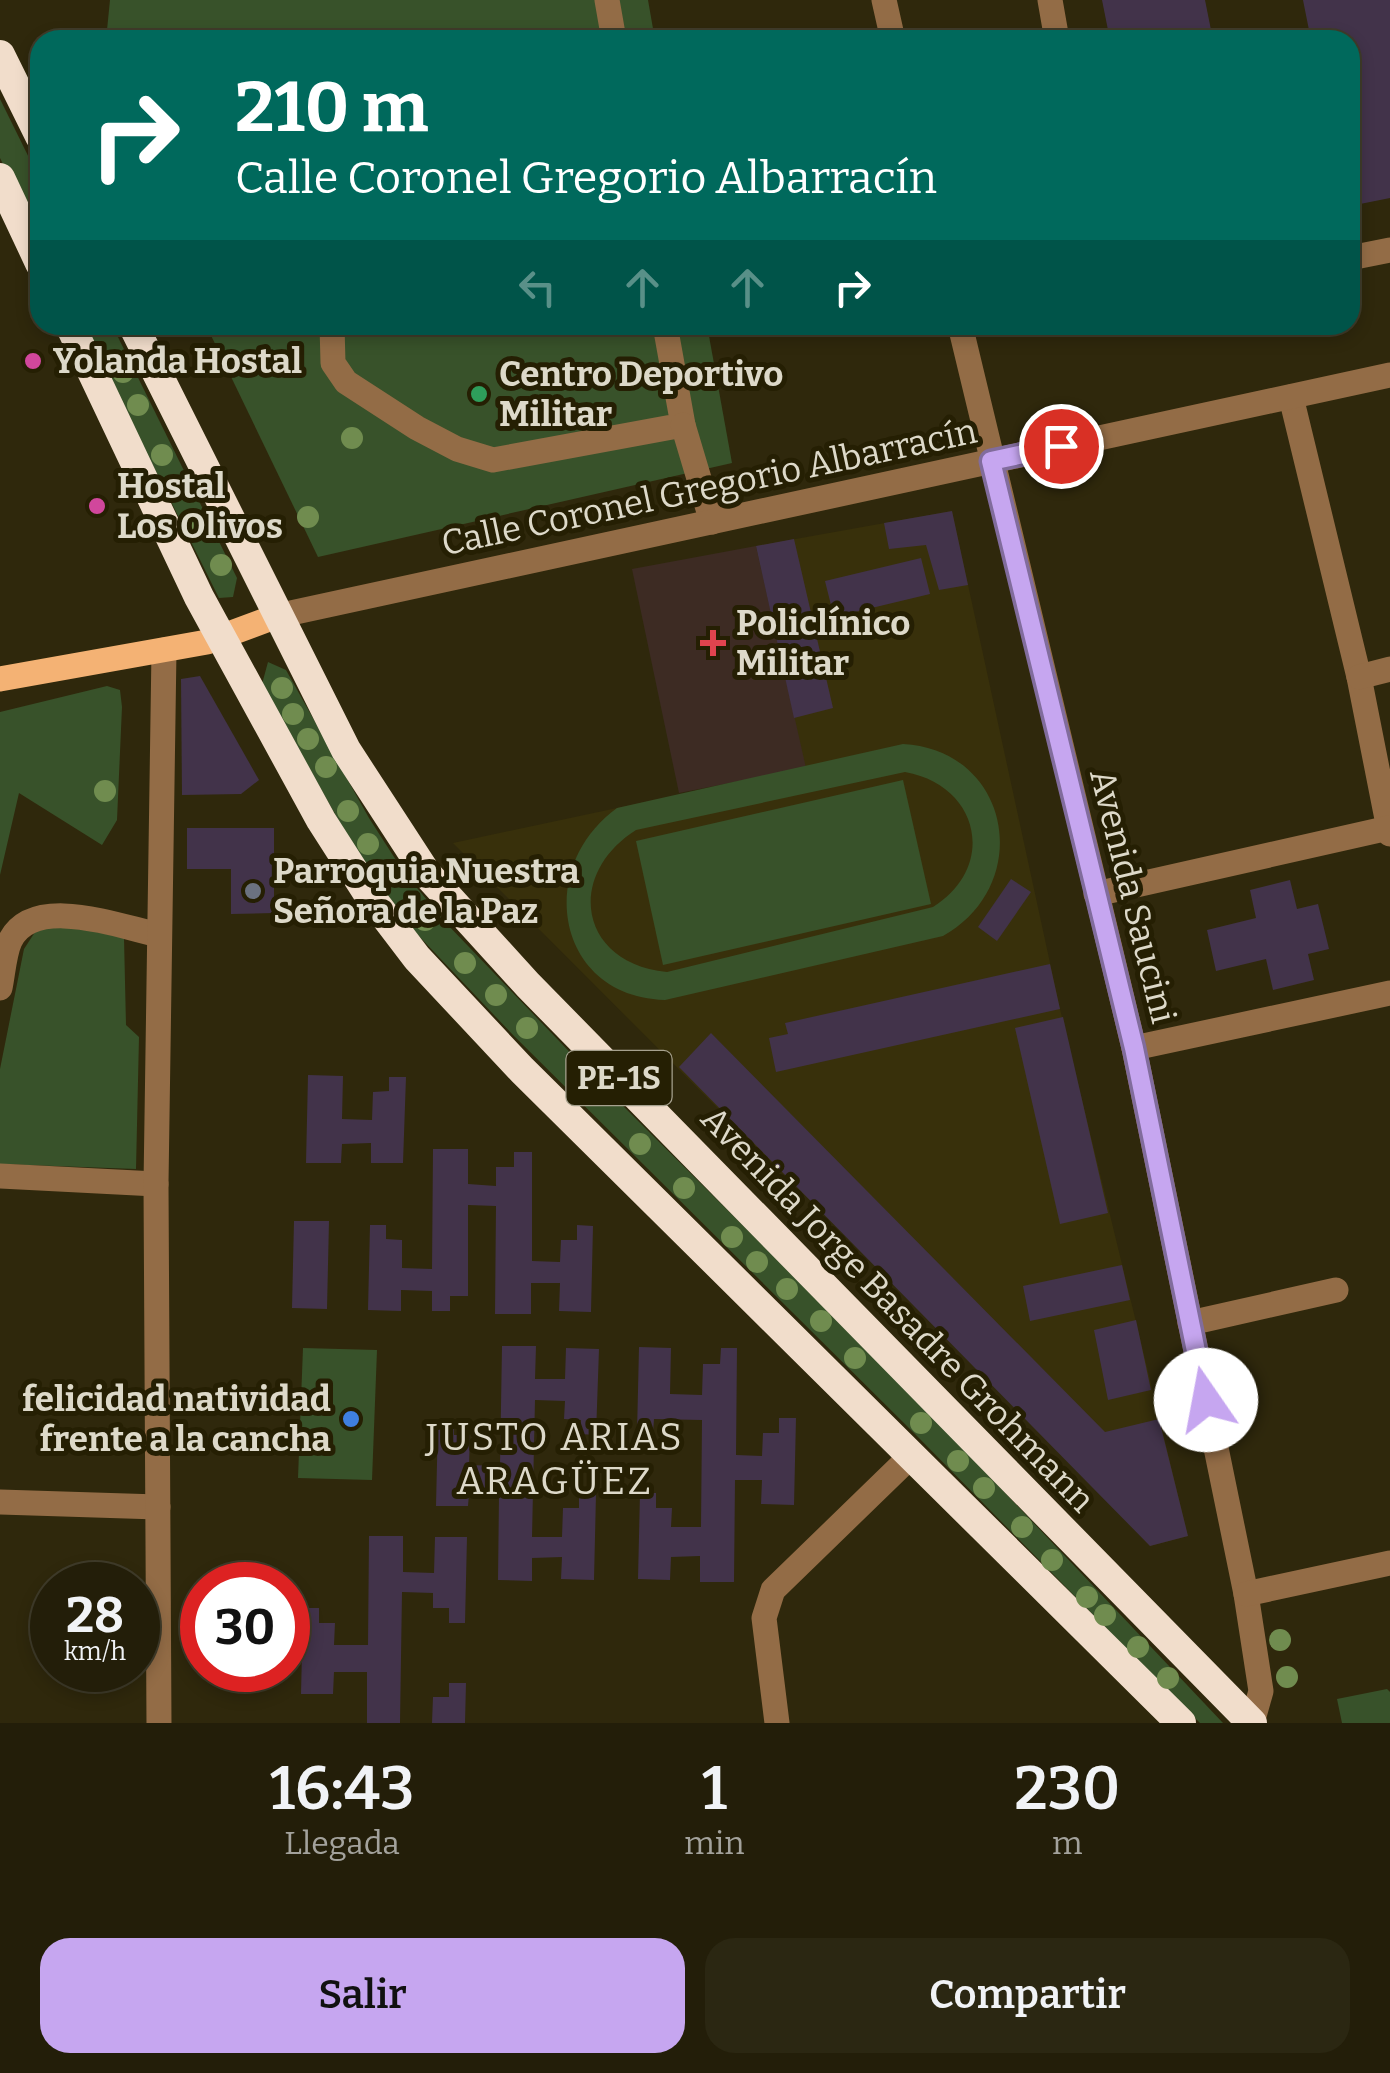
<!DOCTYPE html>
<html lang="es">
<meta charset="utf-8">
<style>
body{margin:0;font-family:Bitter,serif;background:#2b2712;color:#f1f3f6;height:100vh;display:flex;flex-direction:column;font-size:38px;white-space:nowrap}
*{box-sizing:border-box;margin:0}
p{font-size:32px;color:#a3a29c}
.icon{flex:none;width:55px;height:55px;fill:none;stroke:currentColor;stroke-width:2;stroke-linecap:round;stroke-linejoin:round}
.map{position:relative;height:1723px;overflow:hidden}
.drawer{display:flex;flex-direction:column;background:#231e09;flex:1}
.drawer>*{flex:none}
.top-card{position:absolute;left:30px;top:30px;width:1330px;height:305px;border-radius:30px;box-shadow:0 5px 15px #0003,0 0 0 2px #403c2a;background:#00695c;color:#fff;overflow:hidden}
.speed{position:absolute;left:30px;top:1562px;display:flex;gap:20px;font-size:50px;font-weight:700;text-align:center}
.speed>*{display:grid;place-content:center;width:130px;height:130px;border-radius:50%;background:#231e09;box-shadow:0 5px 15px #0003,0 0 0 2px #403c2a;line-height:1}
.speed small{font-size:25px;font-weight:400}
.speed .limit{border:15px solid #d22;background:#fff;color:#111}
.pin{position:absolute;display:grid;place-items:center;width:85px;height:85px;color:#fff;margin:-42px;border:5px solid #fff;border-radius:50%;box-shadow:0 2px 10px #0007}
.me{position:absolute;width:110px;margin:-55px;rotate:348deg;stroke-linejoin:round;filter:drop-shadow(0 0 8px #0008)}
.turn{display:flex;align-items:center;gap:35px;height:210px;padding:0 40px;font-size:45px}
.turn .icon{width:130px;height:130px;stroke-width:2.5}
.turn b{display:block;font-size:70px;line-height:85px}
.lanes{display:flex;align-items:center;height:95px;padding:0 40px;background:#0003;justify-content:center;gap:50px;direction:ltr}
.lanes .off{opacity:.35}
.eta{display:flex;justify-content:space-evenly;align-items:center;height:170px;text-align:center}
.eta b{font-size:60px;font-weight:600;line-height:70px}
.button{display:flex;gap:20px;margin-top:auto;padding:20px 40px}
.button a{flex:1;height:115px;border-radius:30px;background:#c6a6f0;color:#111;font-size:40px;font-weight:600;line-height:115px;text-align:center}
.button a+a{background:#2b2712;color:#f1f3f6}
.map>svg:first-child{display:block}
.built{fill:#38300b}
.medical{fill:#3d2b23}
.green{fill:#38522a;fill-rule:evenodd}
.building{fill:#42334a}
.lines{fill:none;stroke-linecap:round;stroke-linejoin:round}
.minor{stroke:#936c46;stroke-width:25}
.major{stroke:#f4b274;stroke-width:25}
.highway{stroke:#f1ddcb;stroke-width:30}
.tree{fill:#708c4f}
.route-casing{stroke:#816c9c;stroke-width:25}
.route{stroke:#c6a6f0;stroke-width:18}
.hotel-dot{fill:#d1479c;stroke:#251f03;stroke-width:4}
.leisure-dot{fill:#2e9e5b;stroke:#251f03;stroke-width:4}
.health-dot{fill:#e0444e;stroke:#251f03;stroke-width:4}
.worship-dot{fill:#6b7280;stroke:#251f03;stroke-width:4}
.shop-dot{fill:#3f7fe0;stroke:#251f03;stroke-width:4}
.labels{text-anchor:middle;stroke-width:10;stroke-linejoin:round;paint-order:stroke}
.shield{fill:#251f03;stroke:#a6a18e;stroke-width:2.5}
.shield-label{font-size:32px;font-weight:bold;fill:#ddd9c9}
.poi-label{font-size:35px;font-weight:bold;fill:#ddd9c9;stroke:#251f03;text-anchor:start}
.street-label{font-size:35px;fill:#ddd9c9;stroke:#251f03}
.neighbourhood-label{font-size:38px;letter-spacing:2.5px;fill:#ddd9c9;stroke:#251f03}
</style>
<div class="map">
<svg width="1390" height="1723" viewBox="0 0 1390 1723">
<rect width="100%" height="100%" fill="#2f280c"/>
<!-- built -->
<path class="built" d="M 952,511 L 1060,1009 L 1188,1536 L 1150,1546 L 1066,1457 L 453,843 L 805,768 L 756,546 Z"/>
<!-- medical -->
<path class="medical" d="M 756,546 L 806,768 L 679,793 L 632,569 Z"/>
<!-- green -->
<g class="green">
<path d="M 110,0 L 648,0 L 655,40 L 106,40 Z"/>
<path d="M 0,99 L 40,180 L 40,239 L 0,158 Z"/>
<path d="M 83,325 L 112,325 L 237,578 L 233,597 L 219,598 Z"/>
<path d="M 206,325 L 707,325 L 732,463 L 318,557 Z"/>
<path d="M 268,662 L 286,670 L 369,818 L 403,871 L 446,923 L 583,1066 L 903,1385 L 1223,1723 L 1200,1723 L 914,1433 L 514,1036 L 417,934 L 363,864 L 262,684 Z"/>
<path d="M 107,686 L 120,690 L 122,707 L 117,820 L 102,845 L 19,793 L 0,875 L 0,712 Z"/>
<path d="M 903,744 C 1011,750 1035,884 943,936 L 665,1000 C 556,997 534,868 617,808 ZM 905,772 C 979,785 998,866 933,907 L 667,972 C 579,963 565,875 636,830 Z"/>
<path d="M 903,780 L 931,904 L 663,965 L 636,841 Z"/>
<path d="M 62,924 L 124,938 L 126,1025 L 139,1037 L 136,1169 L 0,1164 L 0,1069 L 24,949 L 37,929 Z"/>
<path d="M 303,1348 L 377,1350 L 372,1480 L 298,1478 Z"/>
<path d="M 1387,1689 L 1390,1692 L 1390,1723 L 1342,1723 L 1337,1699 Z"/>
</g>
<!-- building -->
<g class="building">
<path d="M 1102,0 L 1205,0 L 1213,40 L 1110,40 Z"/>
<path d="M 1303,0 L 1390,0 L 1390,198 L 1350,206 L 1350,40 L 1311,40 Z"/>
<path d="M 952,511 L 968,585 L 939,590 L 926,545 L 889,549 L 884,523 Z"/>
<path d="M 794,539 L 833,708 L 794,718 L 756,546 Z"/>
<path d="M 921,558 L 930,594 L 834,617 L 825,581 Z"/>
<path d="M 200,676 L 259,780 L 241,794 L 182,795 L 181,679 Z"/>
<path d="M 187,828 L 274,828 L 274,913 L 231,914 L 231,869 L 187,869 Z"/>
<path d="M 1011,879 L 1031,892 L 997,941 L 978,927 Z"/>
<path d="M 1290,880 L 1297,909 L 1318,904 L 1329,949 L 1308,954 L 1314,980 L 1273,990 L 1266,959 L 1216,971 L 1207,930 L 1256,918 L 1250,890 Z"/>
<path d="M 1050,964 L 1060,1009 L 776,1072 L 769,1038 L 788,1034 L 785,1023 Z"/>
<path d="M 1063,1017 L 1108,1213 L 1060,1224 L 1015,1028 Z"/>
<path d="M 711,1033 L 1105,1432 L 1159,1419 L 1188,1536 L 1150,1546 L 679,1067 Z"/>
<path d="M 308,1075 L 343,1076 L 342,1119 L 372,1120 L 373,1092 L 389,1091 L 389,1077 L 406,1077 L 403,1163 L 371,1163 L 371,1143 L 342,1144 L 341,1163 L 306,1163 Z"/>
<path d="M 433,1149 L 468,1149 L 468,1184 L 496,1186 L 496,1167 L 514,1167 L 514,1152 L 532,1152 L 532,1261 L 560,1262 L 561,1240 L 577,1240 L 577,1225 L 593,1226 L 591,1312 L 559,1311 L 560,1283 L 531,1283 L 531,1314 L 495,1314 L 496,1206 L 468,1205 L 468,1296 L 450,1296 L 450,1311 L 432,1311 L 432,1291 L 401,1290 L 401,1311 L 368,1310 L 370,1225 L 386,1225 L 386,1239 L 402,1240 L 402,1268 L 432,1269 Z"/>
<path d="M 294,1221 L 329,1221 L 327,1309 L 292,1308 Z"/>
<path d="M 1122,1265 L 1130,1300 L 1030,1321 L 1023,1286 Z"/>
<path d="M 1136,1320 L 1151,1390 L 1108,1400 L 1094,1330 Z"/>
<path d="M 502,1346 L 536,1346 L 535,1379 L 565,1379 L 566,1348 L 599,1349 L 596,1435 L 580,1434 L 581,1420 L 564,1419 L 565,1401 L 535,1400 L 532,1537 L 562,1537 L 563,1508 L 579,1508 L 579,1494 L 596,1494 L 594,1580 L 561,1579 L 562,1557 L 532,1558 L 532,1581 L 498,1580 L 499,1495 L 469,1494 L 468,1506 L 436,1506 L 438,1420 L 454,1421 L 454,1435 L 470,1435 L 469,1465 L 500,1466 Z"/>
<path d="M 639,1347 L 671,1348 L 670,1394 L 702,1395 L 703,1364 L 720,1364 L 721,1348 L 737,1348 L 736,1455 L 762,1456 L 763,1433 L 779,1433 L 779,1418 L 796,1418 L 794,1505 L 761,1504 L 762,1480 L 735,1480 L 734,1582 L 700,1582 L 700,1556 L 671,1557 L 670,1580 L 638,1579 L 640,1493 L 656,1493 L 656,1508 L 672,1508 L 671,1527 L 701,1527 L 702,1420 L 654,1419 L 653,1433 L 637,1433 Z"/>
<path d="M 369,1536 L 403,1536 L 403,1572 L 434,1573 L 435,1537 L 467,1537 L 465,1623 L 449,1623 L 449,1608 L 433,1608 L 433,1593 L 402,1592 L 400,1723 L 367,1723 L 367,1672 L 334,1672 L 333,1694 L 301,1694 L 303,1608 L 319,1608 L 319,1623 L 335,1623 L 334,1645 L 368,1645 Z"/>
<path d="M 449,1683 L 466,1683 L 465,1723 L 432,1723 L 433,1697 L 449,1697 Z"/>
</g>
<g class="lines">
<!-- minor -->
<g class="minor">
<path d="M 607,0 L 614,40"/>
<path d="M 884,0 L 893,40"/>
<path d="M 1050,0 L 1057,40"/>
<path d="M 1350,258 L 1390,250"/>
<path d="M 332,325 L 333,363 L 346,382 L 417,428 L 457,449 L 493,460 L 683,425 L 665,325"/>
<path d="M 960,325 L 1134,1048 L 1246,1594 L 1261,1691 L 1252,1723"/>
<path d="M 1291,397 L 1359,677 L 1390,834"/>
<path d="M 683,425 L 712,522"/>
<path d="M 277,616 L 1390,375"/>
<path d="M 1359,677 L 1390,669"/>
<path d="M 1096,894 L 1389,828"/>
<path d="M 0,988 C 3,974 4,954 10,941 C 33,893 120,927 159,935"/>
<path d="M 1134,1048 L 1390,993"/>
<path d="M 0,1176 L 156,1184"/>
<path d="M 1190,1323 L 1336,1290"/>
<path d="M 0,1502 L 158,1507"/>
<path d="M 1246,1594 L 1390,1563"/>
<path d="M 159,1723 L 156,1184 L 164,650"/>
<path d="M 777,1723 L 764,1618 L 773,1590 L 912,1455"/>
</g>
<!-- major -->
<path class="major" d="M 0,679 L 207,642 L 277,616"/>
<!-- highway -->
<g class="highway">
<path d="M 0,55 L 40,136"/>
<path d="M 0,178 L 40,263"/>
<path d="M 70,325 L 199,597 L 321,820 L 369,895 L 417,958 L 522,1070 L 1181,1723"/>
<path d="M 133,325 L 346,750 L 426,873 L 528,985 L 1252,1723"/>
</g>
</g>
<!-- trees -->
<g class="tree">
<circle cx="123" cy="372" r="11"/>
<circle cx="138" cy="405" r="11"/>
<circle cx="352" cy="438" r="11"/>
<circle cx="162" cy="455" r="11"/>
<circle cx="178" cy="488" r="11"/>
<circle cx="308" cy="517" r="11"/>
<circle cx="192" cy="521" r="11"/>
<circle cx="221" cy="565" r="11"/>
<circle cx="282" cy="688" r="11"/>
<circle cx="293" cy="714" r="11"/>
<circle cx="308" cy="739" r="11"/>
<circle cx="326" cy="767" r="11"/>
<circle cx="105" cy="791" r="11"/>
<circle cx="348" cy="811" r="11"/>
<circle cx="368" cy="844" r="11"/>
<circle cx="425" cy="920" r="11"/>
<circle cx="465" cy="963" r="11"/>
<circle cx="496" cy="995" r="11"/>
<circle cx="527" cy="1028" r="11"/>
<circle cx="582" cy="1084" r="11"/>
<circle cx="640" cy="1144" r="11"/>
<circle cx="684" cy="1188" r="11"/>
<circle cx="732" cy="1237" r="11"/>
<circle cx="757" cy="1262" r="11"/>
<circle cx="787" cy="1289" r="11"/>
<circle cx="821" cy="1321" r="11"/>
<circle cx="855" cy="1358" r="11"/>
<circle cx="921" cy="1423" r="11"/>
<circle cx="958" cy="1461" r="11"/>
<circle cx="984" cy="1488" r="11"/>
<circle cx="1022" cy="1527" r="11"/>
<circle cx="1052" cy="1560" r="11"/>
<circle cx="1087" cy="1597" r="11"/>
<circle cx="1105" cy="1615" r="11"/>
<circle cx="1280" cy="1640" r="11"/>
<circle cx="1138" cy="1647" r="11"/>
<circle cx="1287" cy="1677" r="11"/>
<circle cx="1168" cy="1678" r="11"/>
</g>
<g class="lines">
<defs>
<path id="route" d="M 1061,446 L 991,461 L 1134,1048 L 1206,1400"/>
</defs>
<!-- route casing -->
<use href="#route" class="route-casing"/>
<!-- route -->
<use href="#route" class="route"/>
</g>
<!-- markers -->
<g class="hotel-dot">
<circle cx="33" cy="361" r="10"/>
<circle cx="97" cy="506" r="10"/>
</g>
<circle class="leisure-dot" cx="479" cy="394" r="10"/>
<path class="health-dot" d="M708 628h10v10h10v10h-10v10h-10v-10h-10v-10h10z"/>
<circle class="worship-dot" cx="253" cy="891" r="10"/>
<circle class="shop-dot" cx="351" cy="1419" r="10"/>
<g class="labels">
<!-- shield labels -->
<rect class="shield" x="566.5" y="1051" width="105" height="54" rx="8"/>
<g class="shield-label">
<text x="619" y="1089">PE-1S</text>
</g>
<!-- poi labels -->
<g class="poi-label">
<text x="53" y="373">Yolanda Hostal</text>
<text x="499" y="386">Centro Deportivo<tspan x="499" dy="40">Militar</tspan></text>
<text x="117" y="498">Hostal<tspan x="117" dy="40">Los Olivos</tspan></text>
<text x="736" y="635">Policlínico<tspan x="736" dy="40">Militar</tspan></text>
<text x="273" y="883">Parroquia Nuestra<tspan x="273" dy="40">Señora de la Paz</tspan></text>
<text x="331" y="1411" text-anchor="end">felicidad natividad<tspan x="331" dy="40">frente a la cancha</tspan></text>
</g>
<!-- street labels -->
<g class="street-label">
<text transform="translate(709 487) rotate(-12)" y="12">Calle Coronel Gregorio Albarracín</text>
<text transform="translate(1133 896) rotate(76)" y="12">Avenida Saucini</text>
<text transform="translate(898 1309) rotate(46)" y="12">Avenida Jorge Basadre Grohmann</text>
</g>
<!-- neighbourhood labels -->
<g class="neighbourhood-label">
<text x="555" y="1450">JUSTO ARIAS<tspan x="555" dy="44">ARAGÜEZ</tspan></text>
</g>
</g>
</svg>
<div class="speed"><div>28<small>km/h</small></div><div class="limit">30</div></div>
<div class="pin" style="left:1061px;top:446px;background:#d93025"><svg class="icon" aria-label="arrive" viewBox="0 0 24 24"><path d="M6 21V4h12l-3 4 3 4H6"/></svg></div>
<svg class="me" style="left:1206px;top:1400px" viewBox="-20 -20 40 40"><circle r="19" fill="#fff"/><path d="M0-13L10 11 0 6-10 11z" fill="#c6a6f0"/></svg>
<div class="top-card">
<div class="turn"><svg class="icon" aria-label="right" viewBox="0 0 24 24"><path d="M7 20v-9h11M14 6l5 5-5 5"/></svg><div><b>210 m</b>Calle Coronel Gregorio Albarracín</div></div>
<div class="lanes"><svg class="icon off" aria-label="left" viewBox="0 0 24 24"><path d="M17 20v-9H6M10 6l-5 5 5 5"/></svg><svg class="icon off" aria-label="ahead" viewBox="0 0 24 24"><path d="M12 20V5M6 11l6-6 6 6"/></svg><svg class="icon off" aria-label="ahead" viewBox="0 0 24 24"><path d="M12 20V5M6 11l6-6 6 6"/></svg><svg class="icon" aria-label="right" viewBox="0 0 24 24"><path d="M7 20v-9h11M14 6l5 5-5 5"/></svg></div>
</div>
</div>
<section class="drawer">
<div class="eta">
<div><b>16:43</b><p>Llegada</p></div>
<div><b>1</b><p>min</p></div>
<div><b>230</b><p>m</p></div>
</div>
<div class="button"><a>Salir</a><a>Compartir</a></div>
</section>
